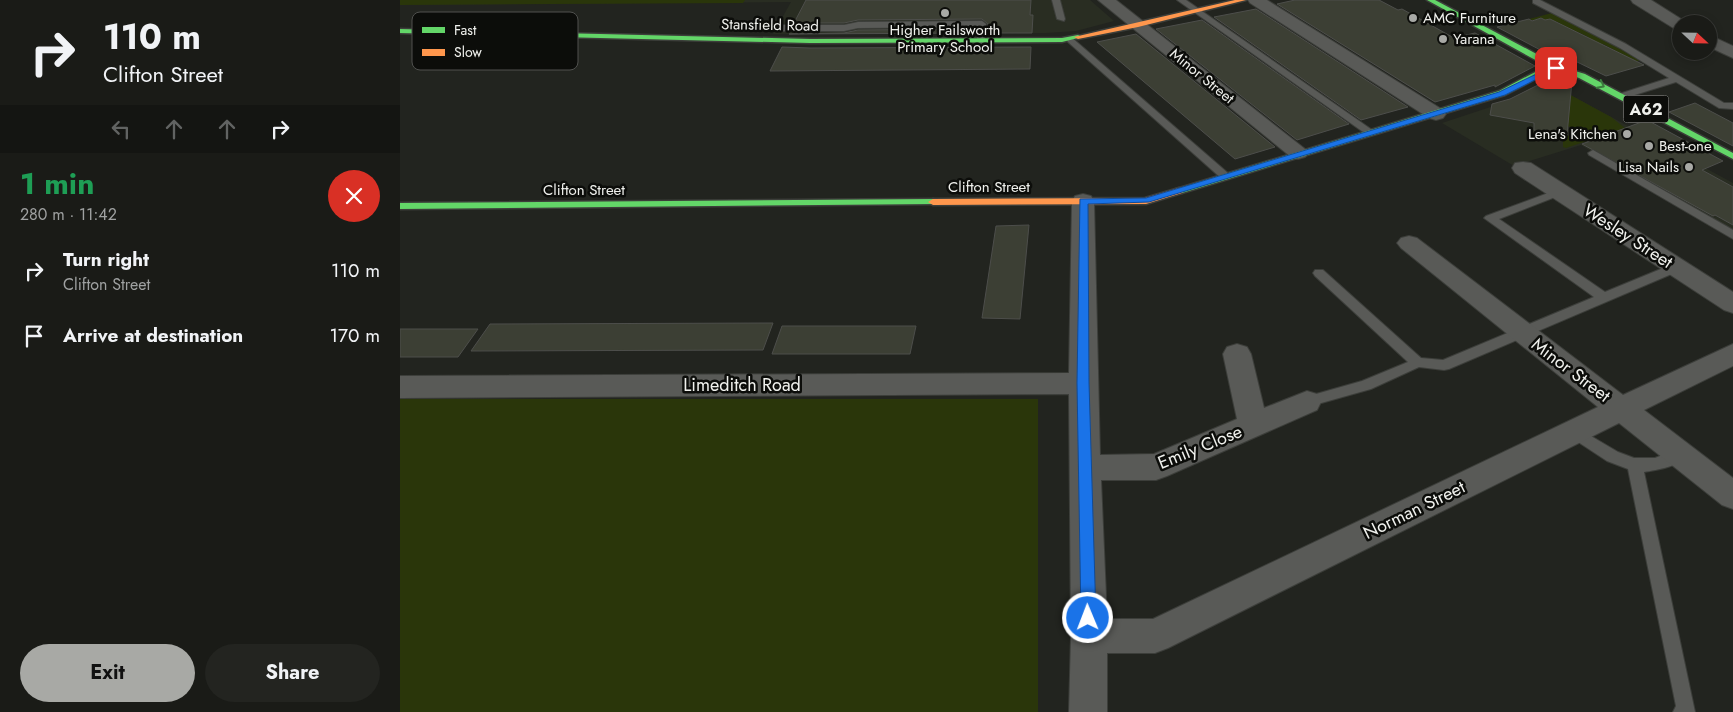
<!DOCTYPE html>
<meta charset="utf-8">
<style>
body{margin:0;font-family:Jost,sans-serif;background:#232420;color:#f1f3f6;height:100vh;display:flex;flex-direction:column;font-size:19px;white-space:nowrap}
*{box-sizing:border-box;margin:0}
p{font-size:16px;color:#9fa1a1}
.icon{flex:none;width:28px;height:28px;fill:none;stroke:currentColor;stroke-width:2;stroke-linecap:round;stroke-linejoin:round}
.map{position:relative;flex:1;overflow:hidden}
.panel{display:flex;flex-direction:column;background:#1a1b17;width:400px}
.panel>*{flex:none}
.guide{background:#1a1b17;color:#f1f3f6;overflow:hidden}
.needle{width:32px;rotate:112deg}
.buttons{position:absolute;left:1272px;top:15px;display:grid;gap:10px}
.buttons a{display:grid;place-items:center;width:45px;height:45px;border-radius:50%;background:#1a1b17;box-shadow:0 2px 8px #0003,0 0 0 1px #383936;font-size:25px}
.pin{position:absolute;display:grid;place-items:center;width:42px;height:42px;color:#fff;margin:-21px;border-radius:10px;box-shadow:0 2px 8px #0006}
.me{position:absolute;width:55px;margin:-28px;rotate:359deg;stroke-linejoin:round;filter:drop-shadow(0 0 4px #0008)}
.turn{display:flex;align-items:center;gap:18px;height:105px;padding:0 20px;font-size:22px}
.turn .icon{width:65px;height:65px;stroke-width:2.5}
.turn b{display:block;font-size:35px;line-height:42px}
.lanes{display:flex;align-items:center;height:48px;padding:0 20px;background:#0003;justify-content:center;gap:25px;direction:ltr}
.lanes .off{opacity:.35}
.round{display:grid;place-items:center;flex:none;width:52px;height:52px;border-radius:26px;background:#232420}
.overview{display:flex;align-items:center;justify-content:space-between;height:85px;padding:0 20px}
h1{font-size:30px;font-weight:700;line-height:38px;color:#1e9e55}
.primary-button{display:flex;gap:10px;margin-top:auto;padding:10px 20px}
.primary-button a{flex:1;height:58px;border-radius:30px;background:#a8a9a5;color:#111;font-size:20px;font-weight:700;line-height:58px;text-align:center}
.primary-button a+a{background:#232420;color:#f1f3f6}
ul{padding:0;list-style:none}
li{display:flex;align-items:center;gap:15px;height:65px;padding:0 20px}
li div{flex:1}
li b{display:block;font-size:19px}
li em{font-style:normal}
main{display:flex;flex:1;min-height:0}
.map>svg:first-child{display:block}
.built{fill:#292d22}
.green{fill:#2a360a}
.building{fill:#3c3f34;stroke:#4d4e4b}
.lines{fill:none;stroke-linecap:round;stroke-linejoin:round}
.lane-casing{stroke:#3c3e3a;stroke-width:2}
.street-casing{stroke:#3c3e3a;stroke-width:2}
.fast-casing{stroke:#3c3e3a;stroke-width:3}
.slow-casing{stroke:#3c3e3a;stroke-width:3}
.lane{fill:#595a57;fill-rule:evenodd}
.street{fill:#595a57;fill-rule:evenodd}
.fast{fill:#63d668;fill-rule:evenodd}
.slow{fill:#ff974d;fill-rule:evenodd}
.oneway{stroke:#3c7c3e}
.route{fill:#1a73e8;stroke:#114b97}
.poi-dot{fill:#a8a9a5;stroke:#0c0d0a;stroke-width:2}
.labels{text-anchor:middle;stroke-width:5;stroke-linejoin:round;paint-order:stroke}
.far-poi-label{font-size:15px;fill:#f0f1ed;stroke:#0c0d0a;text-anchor:start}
.far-street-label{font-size:15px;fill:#f0f1ed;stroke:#0c0d0a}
.shield{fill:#0c0d0a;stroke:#acada9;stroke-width:1}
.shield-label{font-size:16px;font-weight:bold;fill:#f0f1ed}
.street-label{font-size:18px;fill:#f0f1ed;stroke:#0c0d0a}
.key{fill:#0c0d0a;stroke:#50514e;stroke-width:1}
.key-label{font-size:14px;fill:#f0f1ed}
</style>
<main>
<section class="panel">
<div class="guide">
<div class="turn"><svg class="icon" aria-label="right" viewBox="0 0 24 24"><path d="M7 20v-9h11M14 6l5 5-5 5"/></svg><div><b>110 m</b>Clifton Street</div></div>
<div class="lanes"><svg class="icon off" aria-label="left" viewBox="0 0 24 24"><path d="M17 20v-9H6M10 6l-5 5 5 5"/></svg><svg class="icon off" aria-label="ahead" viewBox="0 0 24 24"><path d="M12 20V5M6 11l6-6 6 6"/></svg><svg class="icon off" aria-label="ahead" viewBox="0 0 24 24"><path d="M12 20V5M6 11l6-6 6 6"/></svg><svg class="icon" aria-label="right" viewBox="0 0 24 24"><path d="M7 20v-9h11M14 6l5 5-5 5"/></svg></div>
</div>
<div class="overview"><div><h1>1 min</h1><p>280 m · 11:42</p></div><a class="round" style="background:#d93025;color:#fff"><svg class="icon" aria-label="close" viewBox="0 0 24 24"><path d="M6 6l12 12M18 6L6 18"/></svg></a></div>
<ul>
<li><svg class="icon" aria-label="right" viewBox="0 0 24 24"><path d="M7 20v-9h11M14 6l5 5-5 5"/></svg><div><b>Turn right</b><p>Clifton Street</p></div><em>110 m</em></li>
<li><svg class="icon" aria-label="arrive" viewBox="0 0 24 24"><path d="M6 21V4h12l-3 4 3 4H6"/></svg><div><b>Arrive at destination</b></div><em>170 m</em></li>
</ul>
<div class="primary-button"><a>Exit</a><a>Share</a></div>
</section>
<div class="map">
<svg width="1333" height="712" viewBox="0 0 1333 712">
<rect width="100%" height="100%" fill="#22241f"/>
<!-- built -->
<g class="built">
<path d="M 0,0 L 690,0 L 714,21 L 676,31 L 646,33 L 373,34 L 391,2 L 0,5 Z"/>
<path d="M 1154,86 L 1333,183 L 1333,238 L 1181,145 L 1114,166 L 1042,123 Z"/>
</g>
<!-- green -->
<g class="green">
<path d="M 0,0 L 345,0 L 343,3 L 0,5 Z"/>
<path d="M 1152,13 L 1241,60 L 1232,63 L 1208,51 L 1214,50 L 1203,44 L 1198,46 L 1182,38 L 1188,37 L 1178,32 L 1172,33 L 1155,26 L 1160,23 C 1147,17 1140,24 1129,19 Z"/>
<path d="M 1154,86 L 1211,117 L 1225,128 L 1166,148 L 1163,147 L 1163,135 L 1181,138 L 1182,129 L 1161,125 Z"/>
<rect x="0" y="399" width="638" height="313"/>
</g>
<!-- building -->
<g class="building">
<path d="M 406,0 L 631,0 L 630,15 L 633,15 L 632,33 L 587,33 L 588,24 L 582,19 L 458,20 L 444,23 L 394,23 Z"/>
<path d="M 895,0 L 979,0 L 998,10 L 1002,9 L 1054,38 L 1075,33 L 1135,66 L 1095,87 L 1095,85 L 1035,102 L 877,4 Z"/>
<path d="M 856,9 L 1008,107 L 961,120 L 814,17 Z"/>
<path d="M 1141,18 L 1145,20 L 1150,19 L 1244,65 L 1206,76 L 1173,60 L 1173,65 L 1163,62 L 1097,27 L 1129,19 L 1132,21 Z"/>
<path d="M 802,20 L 949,124 L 897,140 L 756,29 Z"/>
<path d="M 576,29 L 576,33 L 389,34 L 444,33 L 458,30 Z"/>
<path d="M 736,34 L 875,147 L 835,159 L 697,42 Z"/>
<path d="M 382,47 L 410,48 L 631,47 L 630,69 L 370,71 Z"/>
<path d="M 1156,76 L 1172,81 L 1167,135 L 1163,133 L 1163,137 L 1134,130 L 1134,123 L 1090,115 L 1092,104 L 1110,99 Z"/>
<path d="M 1295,103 L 1333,123 L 1333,146 L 1269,112 Z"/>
<path d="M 1247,120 L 1323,161 L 1302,170 L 1333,187 L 1333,225 L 1315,215 L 1313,216 L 1182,144 Z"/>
<path d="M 629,225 L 620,319 L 582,318 L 596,226 Z"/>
<path d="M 373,323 L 363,350 L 71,351 L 90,324 Z"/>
<path d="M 382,326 L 516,326 L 510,354 L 372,354 Z"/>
<path d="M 0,329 L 78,329 L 58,357 L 0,357 Z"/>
</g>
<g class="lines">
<defs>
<g id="lane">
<path d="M 652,0 L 660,0 L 665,19 L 664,21 L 657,19 Z"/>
<path d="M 777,0 L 786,0 L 975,132 L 970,135 L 966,134 Z"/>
<path d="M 1133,0 L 1140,0 L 1226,44 L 1324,103 L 1333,103 L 1333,109 L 1319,108 L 1276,82 L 1225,98 L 1219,98 L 1219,94 L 1269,78 L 1220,48 L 1133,3 Z"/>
<path d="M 582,21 L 586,24 L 585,41 L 581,44 L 577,41 L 578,27 L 458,28 L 444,31 L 383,31 L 379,28 L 383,25 L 444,25 L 458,22 Z"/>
<path d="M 671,37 L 829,174 L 830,176 L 829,178 L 821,178 L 668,42 L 667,40 Z"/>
<path d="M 1193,150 L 1333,230 L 1333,239 L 1189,155 L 1188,153 Z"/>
<path d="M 1159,189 L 1165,192 L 1163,194 L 1099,219 L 1205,292 L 1273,264 L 1281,264 L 1283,267 L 1281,270 L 1049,369 L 1044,370 L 1019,367 L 971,389 L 907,407 L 902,406 L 900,402 L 902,398 L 962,381 L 1008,362 L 915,276 L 913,273 L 915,270 L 923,270 L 1021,358 L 1043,360 L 1194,297 L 1084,218 L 1086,216 Z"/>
<path d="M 1174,426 L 1218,452 L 1234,458 L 1255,458 L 1280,448 L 1285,450 L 1288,454 C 1282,466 1257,470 1244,472 L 1295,712 L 1273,712 L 1276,706 L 1228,469 L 1207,461 L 1169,436 L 1167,432 L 1169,428 Z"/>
</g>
<g id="street">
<path d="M 698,0 L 716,0 L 905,149 L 909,153 L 905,157 L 898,159 L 891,157 Z"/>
<path d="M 848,0 L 867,0 L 1043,110 L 1046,114 L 1043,118 L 1036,120 L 1029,118 L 850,3 Z"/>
<path d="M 1231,0 L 1251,0 L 1289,24 L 1281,24 L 1281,30 L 1275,29 L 1233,3 Z"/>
<path d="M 1309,35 L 1333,46 L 1333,58 L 1309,47 Z"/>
<path d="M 1123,162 L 1131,163 L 1333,292 L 1333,313 L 1324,310 L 1115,173 L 1112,168 L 1115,163 Z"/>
<path d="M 683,194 L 691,196 L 694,201 L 700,455 L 754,454 L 837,419 L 823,354 L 827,347 L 837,344 L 847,347 L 851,354 L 864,408 L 907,391 L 917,394 L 921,402 L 917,410 L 767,476 L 756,480 L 701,480 L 707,619 L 753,619 L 1198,407 L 1001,248 L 997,243 L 1001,238 L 1009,236 L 1017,238 L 1223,395 L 1333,344 L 1333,366 L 1244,410 L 1333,478 L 1333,509 L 1322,505 L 1219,423 L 768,648 L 755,653 L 707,653 L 707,712 L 669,712 L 671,636 L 669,394 L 0,398 L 0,376 L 669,373 L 672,201 L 675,196 Z"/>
</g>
<g id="fast">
<path d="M 1027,0 L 1035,0 L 1159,66 L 1185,74 L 1333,153 L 1333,159 L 1179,78 L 1156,70 L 1145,74 L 1105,95 L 782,193 L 776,193 L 776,189 L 1099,91 L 1139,70 L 1150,68 Z"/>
<path d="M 0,29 L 410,39 L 662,38 L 678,35 L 682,37 L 662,42 L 410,43 L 0,33 Z"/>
<path d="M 533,199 L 536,200 L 536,204 L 0,209 L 0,203 Z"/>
</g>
<g id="slow">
<path d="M 835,0 L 846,0 L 738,27 L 678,39 L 674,37 Z"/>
<path d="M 779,188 L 784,191 L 782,193 L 746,204 L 533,205 L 528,202 L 533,199 L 745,198 Z"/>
</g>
</defs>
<!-- lane casing -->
<use href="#lane" class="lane-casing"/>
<!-- street casing -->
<use href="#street" class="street-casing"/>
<!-- fast casing -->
<use href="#fast" class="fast-casing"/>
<!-- slow casing -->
<use href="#slow" class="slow-casing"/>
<!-- lane -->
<use href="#lane" class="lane"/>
<!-- street -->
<use href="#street" class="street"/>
<!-- fast -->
<use href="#fast" class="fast"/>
<!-- slow -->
<use href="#slow" class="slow"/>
</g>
<!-- one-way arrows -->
<defs><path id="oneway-chevron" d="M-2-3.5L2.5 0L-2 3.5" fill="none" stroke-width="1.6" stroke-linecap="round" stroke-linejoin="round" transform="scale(1.25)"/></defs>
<use class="oneway" href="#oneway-chevron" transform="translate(1201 85) rotate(27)"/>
<!-- route -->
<path class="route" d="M 1153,66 L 1159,68 L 1105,95 L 749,202 L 688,204 L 689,383 L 696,618 L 694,622 L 688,624 L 683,622 L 681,618 L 677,383 L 680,199 L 746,198 L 1099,92 Z"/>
<!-- markers -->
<g class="poi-dot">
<circle cx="545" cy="13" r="5"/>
<circle cx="1013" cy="18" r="5"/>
<circle cx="1043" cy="39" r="5"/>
<circle cx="1227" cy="134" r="5"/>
<circle cx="1249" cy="146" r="5"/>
<circle cx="1289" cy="167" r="5"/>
</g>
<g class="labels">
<!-- far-poi labels -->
<g class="far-poi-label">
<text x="1023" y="23">AMC Furniture</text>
<text x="545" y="35" text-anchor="middle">Higher Failsworth<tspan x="545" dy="17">Primary School</tspan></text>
<text x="1053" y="44">Yarana</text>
<text x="1217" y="139" text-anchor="end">Lena's Kitchen</text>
<text x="1259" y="151">Best-one</text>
<text x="1279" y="172" text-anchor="end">Lisa Nails</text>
</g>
<!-- far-street labels -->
<g class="far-street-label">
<text transform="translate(370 25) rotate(1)" y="5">Stansfield Road</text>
<text transform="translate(802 76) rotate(39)" y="5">Minor Street</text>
<text x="589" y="192">Clifton Street</text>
<text x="184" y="195">Clifton Street</text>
</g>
<!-- shield labels -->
<rect class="shield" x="1223.5" y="95.5" width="45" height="27" rx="4"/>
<g class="shield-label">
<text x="1246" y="115">A62</text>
</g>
<!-- street labels -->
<g class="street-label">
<text transform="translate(1228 236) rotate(33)" y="6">Wesley Street</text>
<text transform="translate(1171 370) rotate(37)" y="6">Minor Street</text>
<text x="342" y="391">Limeditch Road</text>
<text transform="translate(800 447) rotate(-22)" y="6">Emily Close</text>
<text transform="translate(1014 510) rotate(-26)" y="6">Norman Street</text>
</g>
</g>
<!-- legend -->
<rect x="12" y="12" width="166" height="58" rx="8" class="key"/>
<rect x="22" y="27" width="23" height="6" fill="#63d668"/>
<rect x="22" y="49" width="23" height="7" fill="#ff974d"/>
<g class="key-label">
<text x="54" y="35">Fast</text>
<text x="54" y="57">Slow</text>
</g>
</svg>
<div class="buttons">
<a><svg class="needle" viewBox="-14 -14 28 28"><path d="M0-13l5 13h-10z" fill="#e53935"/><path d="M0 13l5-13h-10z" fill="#9fa1a1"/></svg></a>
</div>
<div class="pin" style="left:1156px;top:68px;background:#d93025"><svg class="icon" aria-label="arrive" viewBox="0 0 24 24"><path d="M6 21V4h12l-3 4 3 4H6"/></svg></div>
<svg class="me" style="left:688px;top:618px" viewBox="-20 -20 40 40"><circle r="17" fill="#1a73e8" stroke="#fff" stroke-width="3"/><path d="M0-11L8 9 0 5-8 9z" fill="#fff"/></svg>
</div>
</main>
